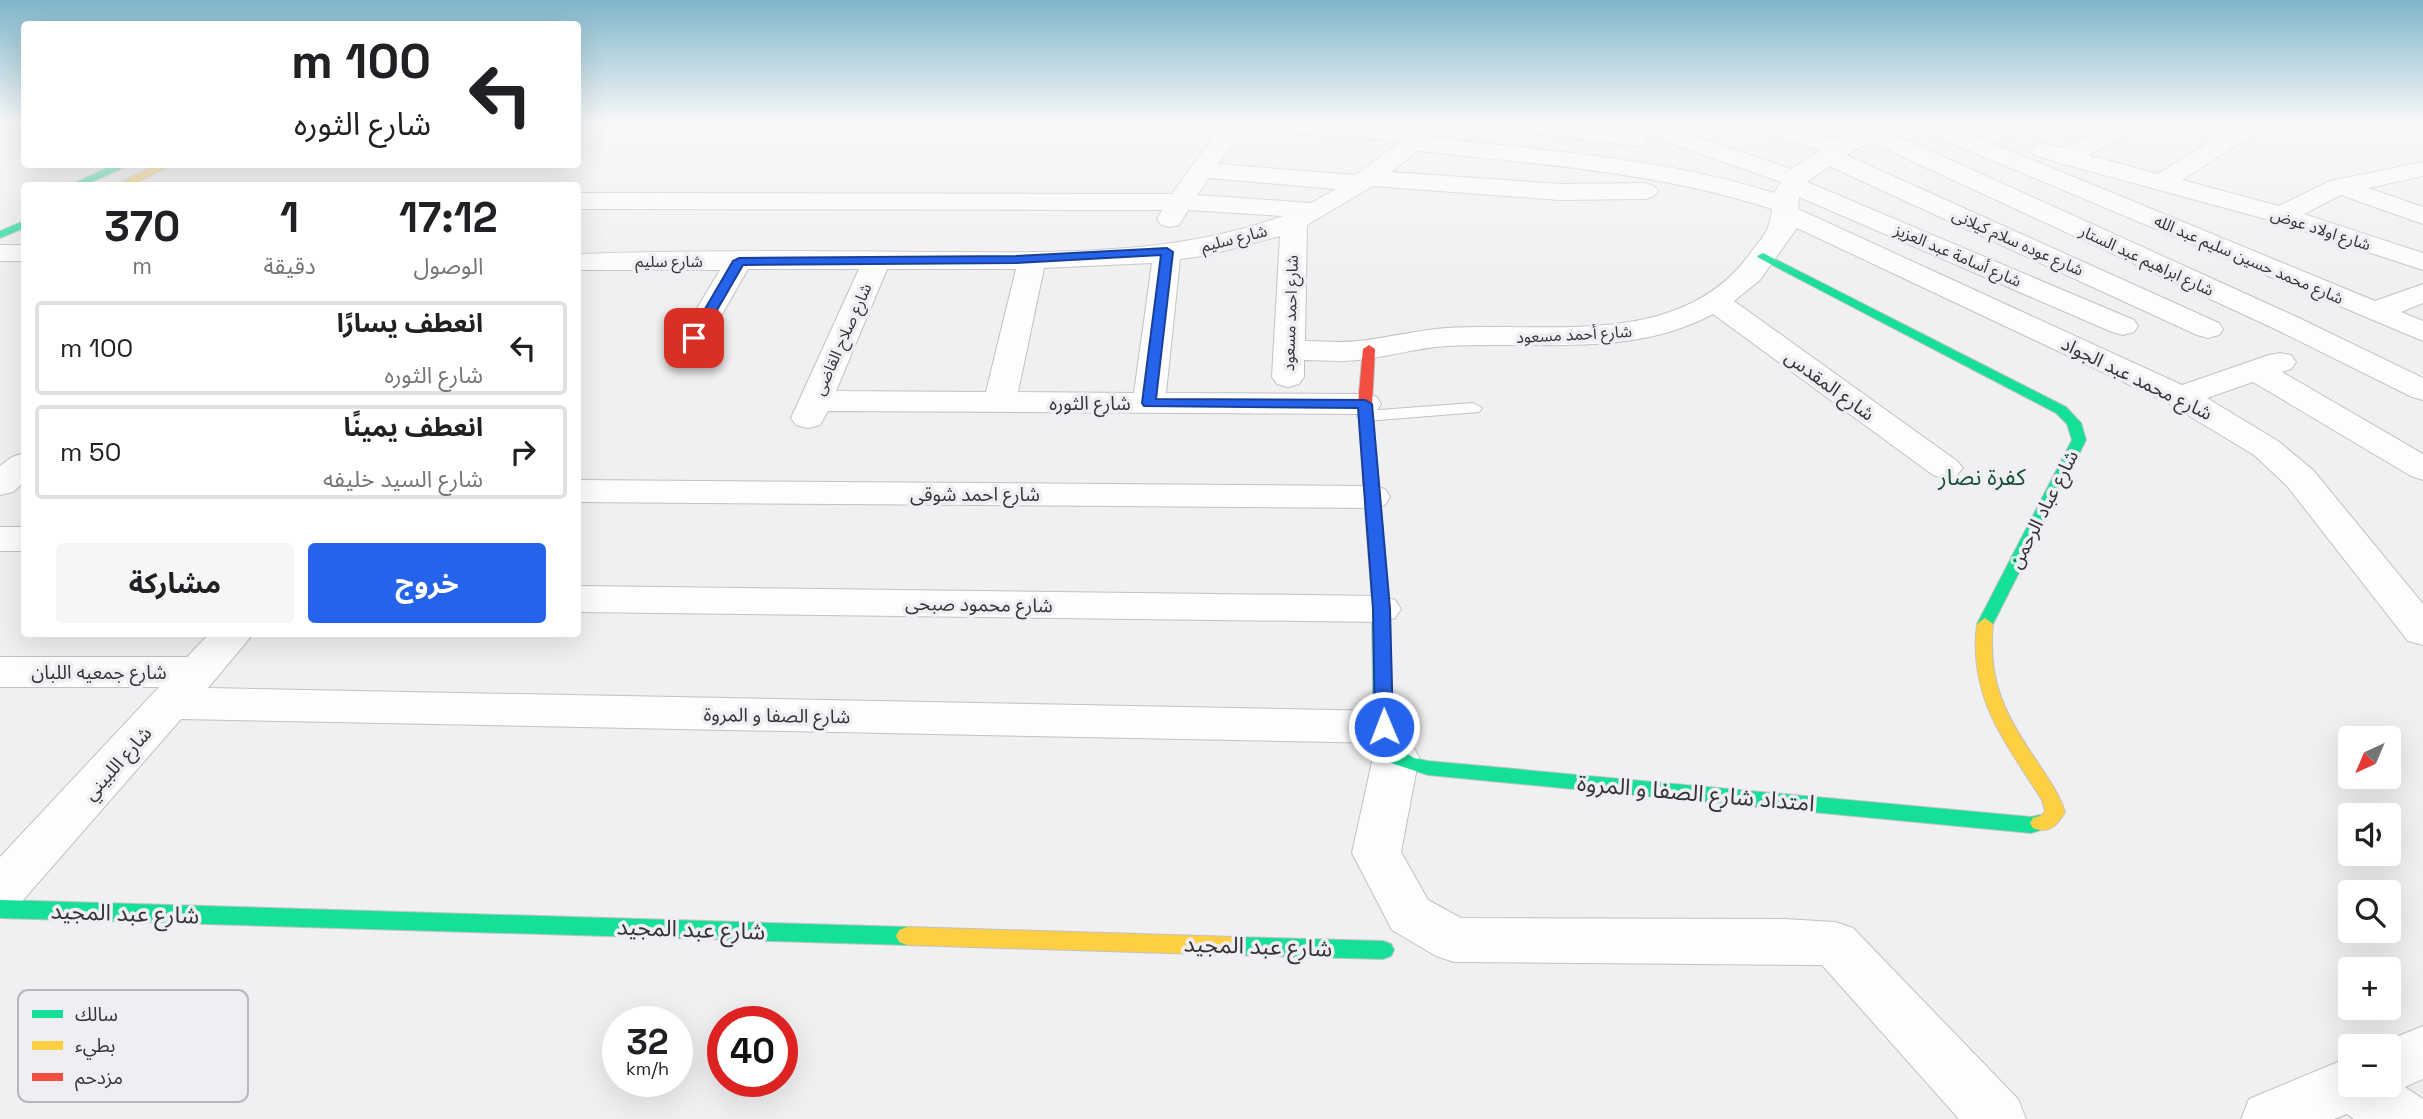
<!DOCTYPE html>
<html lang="ar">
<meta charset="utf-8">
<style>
body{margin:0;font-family:"Space Grotesk","Noto Sans Arabic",sans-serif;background:#f6f6f6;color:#202124;direction:rtl;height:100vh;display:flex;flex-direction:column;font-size:26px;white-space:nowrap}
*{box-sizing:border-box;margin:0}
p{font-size:23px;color:#757577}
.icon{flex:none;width:38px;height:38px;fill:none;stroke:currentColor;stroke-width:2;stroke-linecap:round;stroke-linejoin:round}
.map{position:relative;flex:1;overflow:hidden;direction:ltr}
.drawer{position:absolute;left:21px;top:182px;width:560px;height:455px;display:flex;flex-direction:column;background:#fff;border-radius:7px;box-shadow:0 7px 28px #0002;direction:rtl}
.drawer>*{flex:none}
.guide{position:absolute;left:21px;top:21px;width:560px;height:147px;border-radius:7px;box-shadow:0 7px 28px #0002;direction:rtl;background:#fff;color:#202124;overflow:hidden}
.needle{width:46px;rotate:224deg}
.buttons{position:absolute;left:2338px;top:726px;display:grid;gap:14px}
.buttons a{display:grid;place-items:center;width:63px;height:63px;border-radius:7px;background:#fff;box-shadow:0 7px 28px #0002;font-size:35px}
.speed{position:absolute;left:602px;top:1006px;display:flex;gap:14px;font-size:35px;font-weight:700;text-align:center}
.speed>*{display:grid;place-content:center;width:91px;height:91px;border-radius:50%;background:#fff;box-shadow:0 7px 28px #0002;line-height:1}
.speed small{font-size:18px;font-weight:400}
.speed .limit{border:10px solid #d22;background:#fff;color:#111}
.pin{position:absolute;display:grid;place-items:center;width:60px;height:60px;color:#fff;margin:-30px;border-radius:14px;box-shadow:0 4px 10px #0006}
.me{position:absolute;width:77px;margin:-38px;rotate:359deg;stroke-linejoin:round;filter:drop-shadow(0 0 5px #0008)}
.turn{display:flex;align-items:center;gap:24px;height:147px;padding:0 35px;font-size:32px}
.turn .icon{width:91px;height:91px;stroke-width:2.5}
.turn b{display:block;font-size:49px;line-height:60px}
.eta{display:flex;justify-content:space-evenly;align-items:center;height:119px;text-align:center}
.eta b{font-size:42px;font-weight:700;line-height:49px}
.button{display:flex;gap:14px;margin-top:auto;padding:14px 35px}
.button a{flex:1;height:80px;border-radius:7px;background:#2563eb;color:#fff;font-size:28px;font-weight:700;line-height:80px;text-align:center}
.button a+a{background:#f6f6f6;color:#202124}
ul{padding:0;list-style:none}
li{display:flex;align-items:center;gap:21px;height:94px;margin:0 14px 10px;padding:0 21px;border:4px solid #e0e0e0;border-radius:7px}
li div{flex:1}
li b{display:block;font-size:26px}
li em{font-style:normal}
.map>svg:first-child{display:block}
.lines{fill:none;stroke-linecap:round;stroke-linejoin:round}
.lane-casing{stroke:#c2c1c3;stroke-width:2}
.street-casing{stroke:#c2c1c3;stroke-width:2}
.fast-casing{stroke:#c2c1c3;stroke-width:2}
.slow-casing{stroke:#c2c1c3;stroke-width:2}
.jam-casing{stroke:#c2c1c3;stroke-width:2}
.lane{fill:#fdfdfd;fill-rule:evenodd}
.street{fill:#fdfdfd;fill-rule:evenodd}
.fast{fill:#16e098;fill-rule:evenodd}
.slow{fill:#ffcf43;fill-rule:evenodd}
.jam{fill:#f24e42;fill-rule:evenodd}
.route{fill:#2563eb;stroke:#184099;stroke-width:2}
.labels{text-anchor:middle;stroke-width:7;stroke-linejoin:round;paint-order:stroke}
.far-street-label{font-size:16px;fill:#343335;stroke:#f0eef3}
.street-label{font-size:19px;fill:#343335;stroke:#f0eef3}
.quarter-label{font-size:23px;fill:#135133;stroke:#f0eef3}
.near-street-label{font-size:23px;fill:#343335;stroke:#f0eef3}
.key{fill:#f0eef3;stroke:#b8b6ba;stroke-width:2}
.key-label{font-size:19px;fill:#343335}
</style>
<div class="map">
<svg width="2423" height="1119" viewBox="0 0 2423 1119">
<rect width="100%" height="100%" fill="#f0eff2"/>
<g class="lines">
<defs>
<path id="lane" d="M 1473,403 L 1482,408 L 1479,412 L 1366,421 L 1357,416 L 1366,411 Z"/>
<g id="street">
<path d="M 578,122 L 1328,122 L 1418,128 L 1425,122 L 1450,122 L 1433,138 C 1548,151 1664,158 1774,193 L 1781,182 L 1624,127 L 1621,122 L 1654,122 L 1791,169 L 1821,150 L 1738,127 L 1735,122 L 1772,122 L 1838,140 L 1873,122 L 1902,122 L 1889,132 L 2297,317 L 2423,378 L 2423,400 L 2412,397 L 2275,329 L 1871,142 L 1846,155 L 2219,323 L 2223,329 L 2219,335 L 2208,338 L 2197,335 L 1829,166 L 1807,182 L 2134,320 L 2138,326 L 2134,332 L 2123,335 L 2112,332 L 1799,197 L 1798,209 L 2182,385 L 2269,355 L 2280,353 L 2291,355 L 2296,362 L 2291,369 L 2282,372 L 2423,454 L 2423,480 L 2411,476 L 2253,382 L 2207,398 L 2278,441 L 2313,470 L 2423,604 L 2423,645 L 2408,641 L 2287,486 L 2254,455 L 2168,403 L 1797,228 L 1760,280 L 1734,301 L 1957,461 L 1963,468 L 1957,475 L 1945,479 L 1933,475 L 1713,314 C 1631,358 1537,341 1447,346 C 1416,348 1388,357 1358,360 C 1340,362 1322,360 1304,360 L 1304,377 L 1299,384 L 1288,387 L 1277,384 L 1272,377 L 1280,236 L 1209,255 L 1180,259 L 1166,393 L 1365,394 L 1377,397 L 1381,404 L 1377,411 L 1365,414 L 828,411 L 820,425 L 808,428 L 796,425 L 791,418 L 859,269 L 748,269 L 705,344 L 694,347 L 683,344 L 679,338 L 720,270 L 578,270 L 578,254 C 696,250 814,251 932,252 C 1051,252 1170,257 1283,216 L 1188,210 L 1179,225 L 1170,227 L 1161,225 L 1157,219 L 1162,210 L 578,209 L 578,193 L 1172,194 L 1216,133 L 578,132 ZM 1244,130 L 1402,141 L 1355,175 L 1218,164 ZM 1418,151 C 1538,164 1657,172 1772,209 C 1770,231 1762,238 1749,255 C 1680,349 1548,322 1447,328 C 1417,330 1388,338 1358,341 C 1341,343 1322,341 1305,341 L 1307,225 L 1373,186 L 1560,200 L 1645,199 L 1654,196 L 1658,191 L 1654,186 L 1645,183 L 1560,184 L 1391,172 ZM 1209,178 L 1336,189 L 1311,203 L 1197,195 ZM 1152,263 L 1134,393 L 1018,392 L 1044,268 ZM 887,269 L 1016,269 L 986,392 L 836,391 Z"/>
<path d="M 1492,122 L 1557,122 L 1635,132 L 1643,134 L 1647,139 L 1643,144 L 1635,146 L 1503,129 L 1495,127 Z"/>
<path d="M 1910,122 L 1941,122 L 1983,139 L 1981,137 C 1993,120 2018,122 2036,122 L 2033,127 L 1994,144 L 2375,301 L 2423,284 L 2423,303 L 2401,312 L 2423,321 L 2423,341 L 1913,127 Z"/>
<path d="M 2115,122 L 2144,122 L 2141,127 L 2088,155 L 2158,174 L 2241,122 L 2268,122 L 2265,127 L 2182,180 L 2279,206 L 2330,181 L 2423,162 L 2423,176 L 2368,188 L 2423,207 L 2423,224 L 2341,195 L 2304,214 L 2423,253 L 2423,270 L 2273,221 L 2056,162 L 2034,155 L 2030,150 L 2034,145 L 2042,143 L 2063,148 Z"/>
<rect x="0" y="245" width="24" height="16"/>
<path d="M 24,453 L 24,482 L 13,492 L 0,495 L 0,466 L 12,457 Z"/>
<path d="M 578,480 L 1372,486 L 1385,489 L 1390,497 L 1385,505 L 1372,508 L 578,502 Z"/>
<rect x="0" y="527" width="24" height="24"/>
<path d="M 578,586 L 1381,596 L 1395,600 L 1401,609 L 1395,618 L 1381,622 L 578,612 Z"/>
<path d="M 209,634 L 253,634 L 208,688 L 1384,711 L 1400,716 L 1406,727 L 1400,738 L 1384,743 L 181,719 L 18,906 L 0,912 L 0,857 L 159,687 L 0,687 L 0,657 L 187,657 Z"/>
<path d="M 1396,740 L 1412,745 L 1419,757 L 1401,852 L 1428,900 L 1461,918 L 1784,919 L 1835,922 L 1853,928 L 2018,1099 L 2026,1119 L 1959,1119 L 1822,965 L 1454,962 L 1436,956 L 1392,930 L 1352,853 L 1373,757 L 1380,745 Z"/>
<path d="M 2423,1026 L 2423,1079 L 2405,1087 L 2423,1099 L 2423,1119 L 2354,1119 L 2347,1114 L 2334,1119 L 2241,1119 L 2249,1099 L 2350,1057 L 2350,1085 L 2389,1085 L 2389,1046 L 2374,1046 Z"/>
</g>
<g id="fast">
<path d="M 116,164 L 131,164 L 83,186 L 68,186 Z"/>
<path d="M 24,221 L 24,228 L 0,238 L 0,231 Z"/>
<path d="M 1763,253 L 2066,407 L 2081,423 L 2086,440 L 1991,628 L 1979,628 L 1977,624 L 2072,440 L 2067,424 L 2056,413 L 1759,258 L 1757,256 Z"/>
<path d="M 1373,505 L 1381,510 L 1389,599 L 1393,723 L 1401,750 L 1414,758 L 1428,761 L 2031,817 L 2040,815 L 2047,818 L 2050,823 L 2047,828 L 2031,833 L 1428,775 L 1391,763 L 1377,739 L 1373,705 L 1372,599 L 1365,510 Z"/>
<path d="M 0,900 L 907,927 L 915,930 L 918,936 L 915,942 L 907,945 L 0,918 Z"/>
<path d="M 1234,937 L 1383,941 L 1391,944 L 1394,950 L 1391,956 L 1383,959 L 1234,955 L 1226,952 L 1223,946 L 1226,940 Z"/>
</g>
<g id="slow">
<path d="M 159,164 L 173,164 L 129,186 L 114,186 Z"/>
<path d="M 1985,618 L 1993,624 C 1987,680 2005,715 2036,760 C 2047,777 2059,793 2065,812 C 2057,826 2049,834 2033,828 L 2030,823 L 2033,818 L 2042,815 L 2045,811 L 2042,800 C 2005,741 1968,698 1977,624 Z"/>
<path d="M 907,927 L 1234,937 L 1242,940 L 1245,946 L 1242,952 L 1234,955 L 907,945 L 899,942 L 896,936 L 899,930 Z"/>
</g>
<path id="jam" d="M 1369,345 L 1375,349 L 1372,404 L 1381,510 L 1373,515 L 1365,510 L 1358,404 L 1363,349 Z"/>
</defs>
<!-- lane casing -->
<use href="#lane" class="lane-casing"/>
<!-- street casing -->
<use href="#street" class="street-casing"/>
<!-- fast casing -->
<use href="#fast" class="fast-casing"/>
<!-- slow casing -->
<use href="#slow" class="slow-casing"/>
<!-- jam casing -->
<use href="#jam" class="jam-casing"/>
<!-- lane -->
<use href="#lane" class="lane"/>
<!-- street -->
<use href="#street" class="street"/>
<!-- fast -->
<use href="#fast" class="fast"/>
<!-- slow -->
<use href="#slow" class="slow"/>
<!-- jam -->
<use href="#jam" class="jam"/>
</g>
<!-- sky -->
<linearGradient id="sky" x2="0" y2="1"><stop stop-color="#7fb6ca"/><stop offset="0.44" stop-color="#f8f8f9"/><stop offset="1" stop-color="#f8f8f9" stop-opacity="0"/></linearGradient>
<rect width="2423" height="279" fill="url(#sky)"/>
<!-- route -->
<path class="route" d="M 1167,248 L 1173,252 L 1156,399 L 1365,400 L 1372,404 L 1390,609 L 1393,727 L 1391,732 L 1378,732 L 1375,727 L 1373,609 L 1358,408 L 1144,406 L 1142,403 L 1161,255 L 1016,263 L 743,265 L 699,341 L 694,342 L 688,338 L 733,261 L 739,258 L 1016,256 Z"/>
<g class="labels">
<!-- far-street labels -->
<g class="far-street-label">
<text transform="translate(2321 229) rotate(18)" y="6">شارع اولاد عوض</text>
<text transform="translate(1234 238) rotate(-14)" y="6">شارع سليم</text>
<text transform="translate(2018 242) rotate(24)" y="6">شارع عوده سلام كيلانى</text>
<text transform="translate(1958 255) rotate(23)" y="6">شارع أسامة عبد العزيز</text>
<text transform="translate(2249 259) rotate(23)" y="6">شارع محمد حسين سليم عبد الله</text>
<text transform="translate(2147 260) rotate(25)" y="6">شارع ابراهيم عبد الستار</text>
<text x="669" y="267">شارع سليم</text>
<text transform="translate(1290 313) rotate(-88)" y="6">شارع احمد مسعود</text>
<text transform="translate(1574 334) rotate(-3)" y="6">شارع أحمد مسعود</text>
<text transform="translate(842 339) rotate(-66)" y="6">شارع صلاح القاضى</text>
</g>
<!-- street labels -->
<g class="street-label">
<text transform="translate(2137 378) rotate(26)" y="7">شارع محمد عبد الجواد</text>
<text transform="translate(1830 385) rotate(36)" y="7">شارع المقدس</text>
<text x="1090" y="410">شارع الثوره</text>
<text x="975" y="501">شارع احمد شوقى</text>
<text transform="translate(2043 509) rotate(-63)" y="7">شارع عباد الرحمن</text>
<text transform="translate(979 604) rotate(1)" y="7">شارع محمود صبحى</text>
<text x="99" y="679">شارع جمعيه اللبان</text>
<text transform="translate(777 715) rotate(1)" y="7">شارع الصفا و المروة</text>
<text transform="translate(117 763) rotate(-48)" y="7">شارع اللبيني</text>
</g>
<!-- quarter labels -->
<g class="quarter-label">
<text x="1982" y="485">كفرة نصار</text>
</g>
<!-- near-street labels -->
<g class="near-street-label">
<text transform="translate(1696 793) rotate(5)" y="8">امتداد شارع الصفا و المروة</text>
<text transform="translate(125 913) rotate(2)" y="8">شارع عبد المجيد</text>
<text transform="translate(691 929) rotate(2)" y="8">شارع عبد المجيد</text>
<text transform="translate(1258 946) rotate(2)" y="8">شارع عبد المجيد</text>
</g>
</g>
<!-- legend -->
<rect x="18" y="990" width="230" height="112" rx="10" class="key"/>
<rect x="32" y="1010" width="31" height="8" fill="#16e098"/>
<rect x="32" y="1041" width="31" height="9" fill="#ffcf43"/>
<rect x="32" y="1073" width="31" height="8" fill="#f24e42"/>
<g class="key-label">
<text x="75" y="1021">سالك</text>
<text x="75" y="1052">بطيء</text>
<text x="75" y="1084">مزدحم</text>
</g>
</svg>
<div class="buttons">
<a><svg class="needle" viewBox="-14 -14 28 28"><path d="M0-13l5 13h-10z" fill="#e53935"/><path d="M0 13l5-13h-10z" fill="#757577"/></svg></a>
<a><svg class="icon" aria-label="sound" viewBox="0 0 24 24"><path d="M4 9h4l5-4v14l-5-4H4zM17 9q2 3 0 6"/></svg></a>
<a><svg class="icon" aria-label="search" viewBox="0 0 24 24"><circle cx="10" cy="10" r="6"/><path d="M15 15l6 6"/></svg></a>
<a>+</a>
<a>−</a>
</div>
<div class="speed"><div>32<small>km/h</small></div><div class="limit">40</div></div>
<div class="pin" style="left:694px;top:338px;background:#d93025"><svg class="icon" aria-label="arrive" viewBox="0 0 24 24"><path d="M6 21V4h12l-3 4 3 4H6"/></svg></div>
<svg class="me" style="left:1384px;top:727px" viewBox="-20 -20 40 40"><circle r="17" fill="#2563eb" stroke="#fff" stroke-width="3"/><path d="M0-11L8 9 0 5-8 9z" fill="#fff"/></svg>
<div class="guide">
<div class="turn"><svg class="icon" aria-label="left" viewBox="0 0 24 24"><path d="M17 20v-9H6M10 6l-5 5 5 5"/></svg><div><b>100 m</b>شارع الثوره</div></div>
</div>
<section class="drawer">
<div class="eta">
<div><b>17:12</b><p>الوصول</p></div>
<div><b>1</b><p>دقيقة</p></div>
<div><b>370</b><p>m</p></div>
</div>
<ul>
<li><svg class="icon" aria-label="left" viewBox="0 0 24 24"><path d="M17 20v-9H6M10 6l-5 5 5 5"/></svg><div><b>انعطف يسارًا</b><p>شارع الثوره</p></div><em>100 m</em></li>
<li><svg class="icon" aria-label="right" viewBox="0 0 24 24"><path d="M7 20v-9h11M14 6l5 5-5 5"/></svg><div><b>انعطف يمينًا</b><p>شارع السيد خليفه</p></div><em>50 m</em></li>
</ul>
<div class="button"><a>خروج</a><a>مشاركة</a></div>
</section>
</div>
